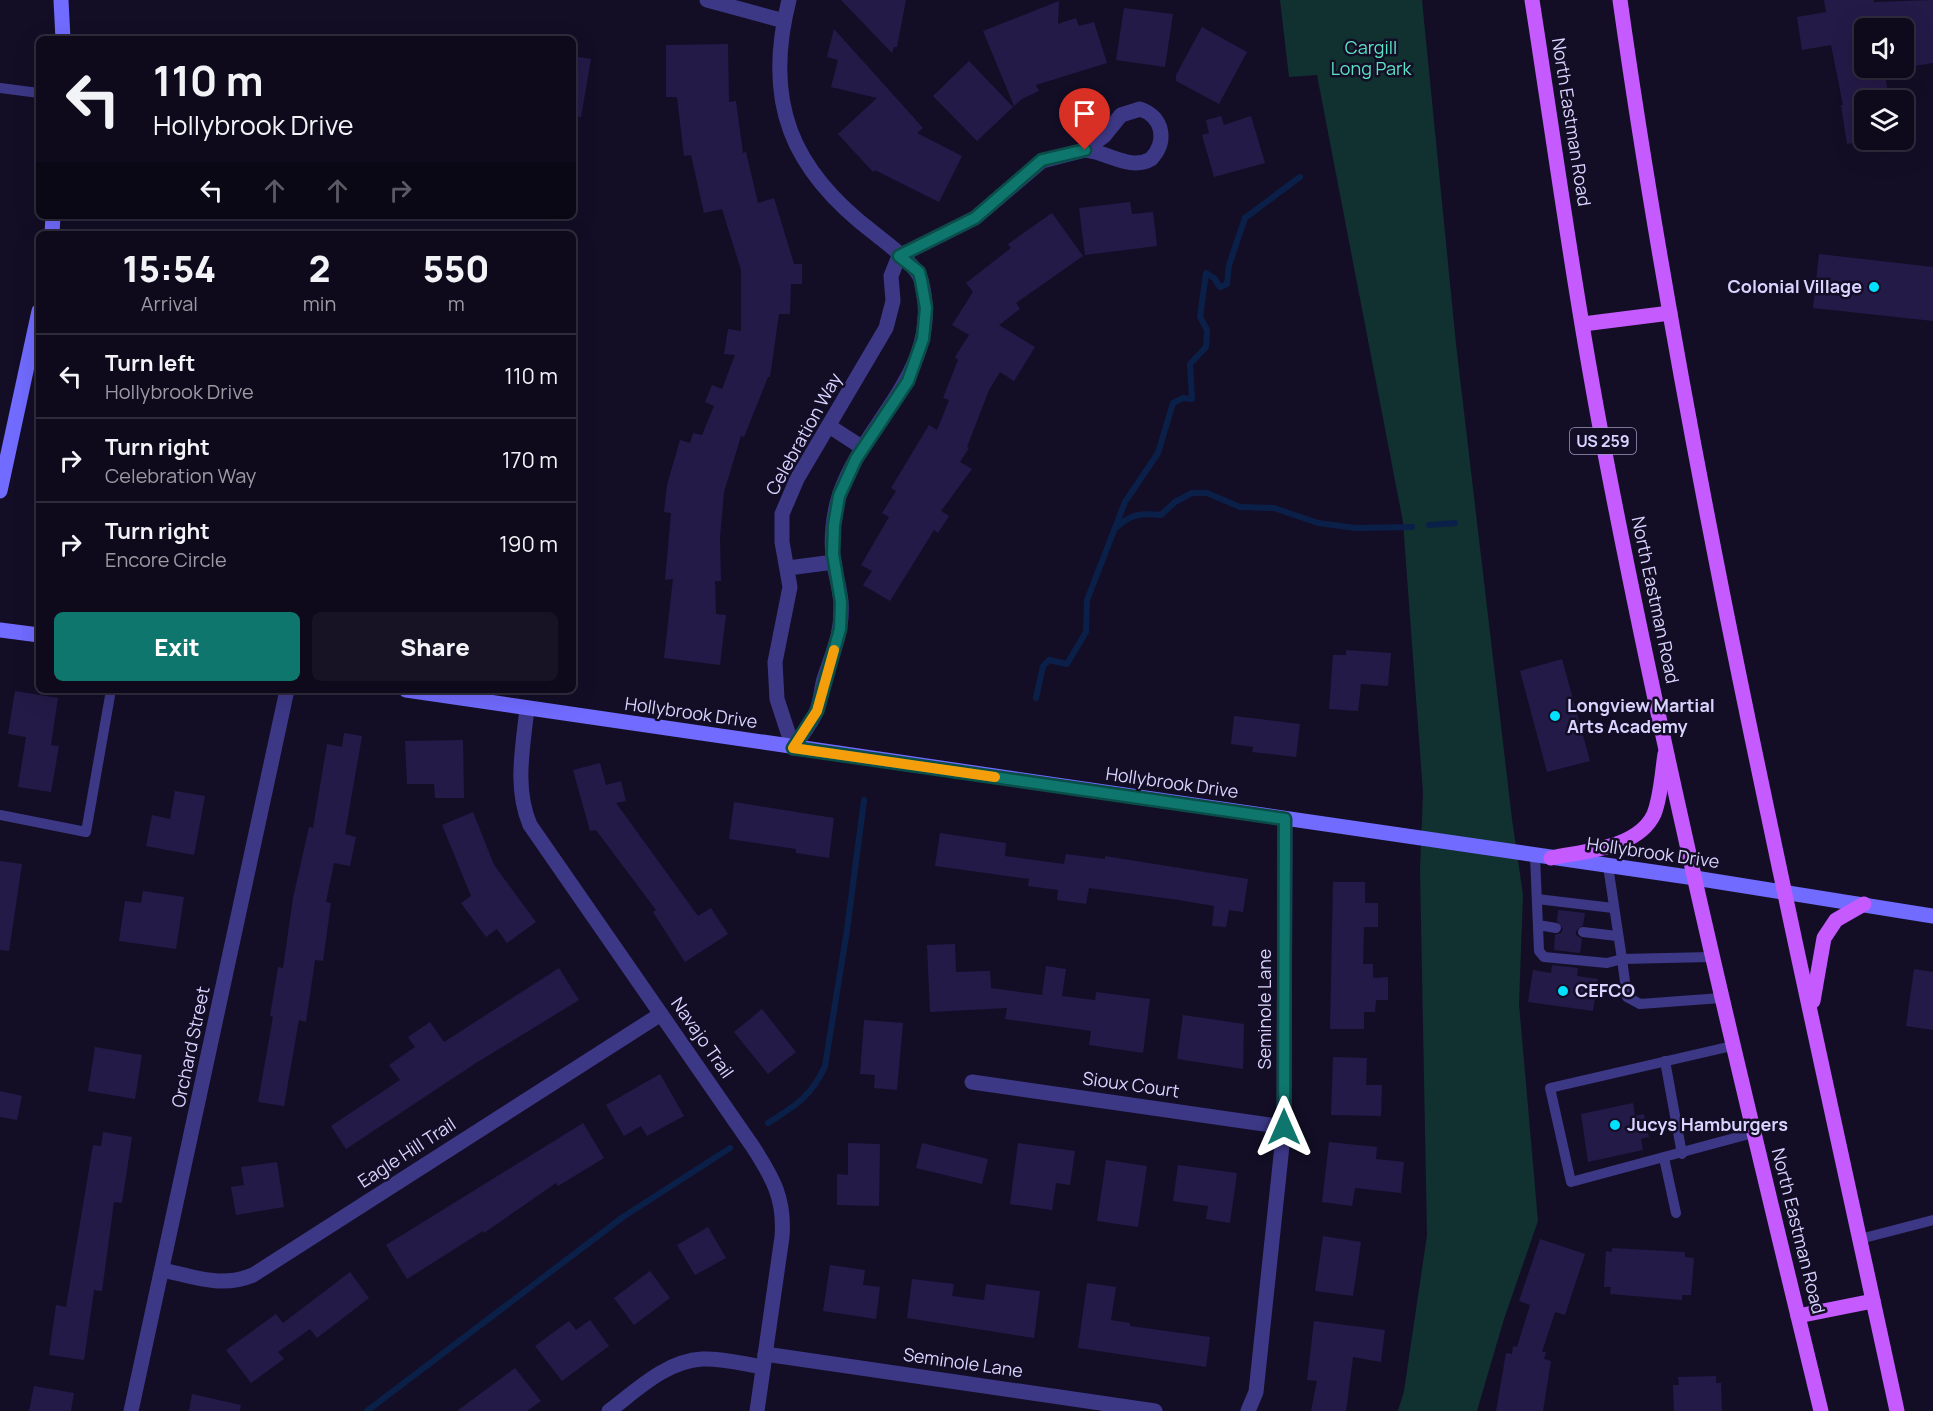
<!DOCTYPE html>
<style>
body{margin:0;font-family:Manrope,sans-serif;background:#171325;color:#f1f3f6;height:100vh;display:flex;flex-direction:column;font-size:22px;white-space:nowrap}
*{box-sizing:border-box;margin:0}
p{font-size:20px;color:#9b9aa3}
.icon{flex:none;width:33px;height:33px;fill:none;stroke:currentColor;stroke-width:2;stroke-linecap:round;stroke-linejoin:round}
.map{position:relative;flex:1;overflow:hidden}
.details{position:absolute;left:36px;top:231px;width:540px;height:462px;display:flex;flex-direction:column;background:#0e0a1c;border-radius:9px;box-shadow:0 6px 24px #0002,0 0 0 2px #2e2b3b}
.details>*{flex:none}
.banner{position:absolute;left:36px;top:36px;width:540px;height:183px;border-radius:9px;box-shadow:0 6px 24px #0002,0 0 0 2px #2e2b3b;background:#0e0a1c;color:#f1f3f6;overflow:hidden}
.tools{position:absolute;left:1854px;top:18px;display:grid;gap:12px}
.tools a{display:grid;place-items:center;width:60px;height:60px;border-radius:9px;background:#0e0a1c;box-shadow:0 6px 24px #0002,0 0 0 2px #2e2b3b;font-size:30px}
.pin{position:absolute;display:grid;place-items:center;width:51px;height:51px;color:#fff;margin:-62px -26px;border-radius:50% 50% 50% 0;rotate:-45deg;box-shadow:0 0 6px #0007}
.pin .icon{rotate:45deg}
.me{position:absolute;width:66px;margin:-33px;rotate:0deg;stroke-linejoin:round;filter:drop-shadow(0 0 4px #0008)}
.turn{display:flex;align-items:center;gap:21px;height:126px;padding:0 18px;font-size:27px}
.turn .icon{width:78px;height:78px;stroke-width:2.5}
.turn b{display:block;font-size:42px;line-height:51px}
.lanes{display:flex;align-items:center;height:57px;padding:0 18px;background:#0003;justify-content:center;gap:30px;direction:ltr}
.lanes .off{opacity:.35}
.eta{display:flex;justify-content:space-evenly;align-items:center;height:102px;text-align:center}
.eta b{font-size:36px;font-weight:800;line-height:42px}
.button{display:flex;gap:12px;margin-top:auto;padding:12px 18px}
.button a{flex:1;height:69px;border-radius:9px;background:#0f766e;color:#fff;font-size:24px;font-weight:800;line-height:69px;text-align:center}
.button a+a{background:#171325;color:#f1f3f6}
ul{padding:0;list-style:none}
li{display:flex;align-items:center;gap:18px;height:84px;padding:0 18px;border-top:2px solid #2e2b3b}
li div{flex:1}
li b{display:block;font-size:22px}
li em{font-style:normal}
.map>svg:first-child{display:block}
.green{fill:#113030}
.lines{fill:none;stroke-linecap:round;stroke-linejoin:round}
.stream{stroke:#0b2049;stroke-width:6}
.building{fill:#241a48}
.lane{stroke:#3d3886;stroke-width:10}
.street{stroke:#3d3886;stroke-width:15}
.secondary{stroke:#716bff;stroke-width:15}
.primary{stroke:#c55bff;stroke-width:15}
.route-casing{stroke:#0a4d48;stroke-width:15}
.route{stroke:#0f766e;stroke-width:10}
.slow{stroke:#f59e0b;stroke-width:10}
.poi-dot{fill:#00e0ff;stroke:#130e26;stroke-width:2}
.labels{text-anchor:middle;stroke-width:5;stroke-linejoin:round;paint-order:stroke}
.shield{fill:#130e26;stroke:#9e99be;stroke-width:1.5}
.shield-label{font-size:16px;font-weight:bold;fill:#d9d4ff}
.park-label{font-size:18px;fill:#5ce3c4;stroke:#130e26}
.street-label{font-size:18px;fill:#d9d4ff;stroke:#130e26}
.poi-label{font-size:18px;font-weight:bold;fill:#d9d4ff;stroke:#130e26;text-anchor:start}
</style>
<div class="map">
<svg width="1933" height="1411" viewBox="0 0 1933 1411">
<rect width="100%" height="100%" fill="#130e26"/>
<!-- green -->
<path class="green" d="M 1280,0 L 1422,0 L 1456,344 L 1512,819 L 1523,895 L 1519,1004 L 1538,1221 L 1504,1319 L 1477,1411 L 1398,1411 L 1404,1391 L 1427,1235 L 1420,869 L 1423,793 L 1403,522 L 1317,75 L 1289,77 Z"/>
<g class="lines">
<!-- stream -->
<g class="stream">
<path d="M 1429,525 L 1455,523"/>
<path d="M 1116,528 C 1130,514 1141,513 1161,515 L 1175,502 L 1192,493 L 1207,493 L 1240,507 L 1274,508 L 1318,523 L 1356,528 L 1412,527"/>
<path d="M 1036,698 L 1043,666 L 1049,660 L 1067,664 L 1086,632 L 1087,600 L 1125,502 L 1158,453 L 1173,403 L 1183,398 L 1192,399 L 1190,364 L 1206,347 L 1207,330 L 1200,317 L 1206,273 L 1214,278 L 1220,287 L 1227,284 L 1229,265 L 1245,218 L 1300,177"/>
<path d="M 768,1123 C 795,1106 812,1096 825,1066 L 847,930 L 864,800"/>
<path d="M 367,1411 L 623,1217 L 730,1148"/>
</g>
</g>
<!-- building -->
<g class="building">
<path d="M 841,0 L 906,0 L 897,47 L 894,47 L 892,53 Z"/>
<path d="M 1824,0 L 1874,0 L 1874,2 L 1933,0 L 1933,63 L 1908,67 L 1904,28 L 1864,28 L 1864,68 L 1884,68 L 1889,100 L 1864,100 L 1864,141 L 1847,144 L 1841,105 L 1843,105 L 1831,45 L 1802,50 L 1797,17 L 1826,12 Z"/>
<path d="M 1059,1 L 1058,24 L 1076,18 L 1079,26 L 1094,22 L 1107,63 L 1036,85 L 1039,91 L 1022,99 L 1014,106 L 983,31 Z"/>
<path d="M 1124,8 L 1173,14 L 1165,67 L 1116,60 Z"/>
<path d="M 1202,27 L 1247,52 L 1219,104 L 1176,81 L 1176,75 Z"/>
<path d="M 834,29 L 923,128 L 917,133 L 962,156 L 939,202 L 875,170 L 873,172 L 838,134 L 877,98 L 831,87 L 838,60 L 827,57 Z"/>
<path d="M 728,44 L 729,102 L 736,101 L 743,153 L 746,152 L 758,203 L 774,198 L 794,264 L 802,264 L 802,284 L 791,284 L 790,314 L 779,314 L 770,377 L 768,377 L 744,437 L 741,436 L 724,492 L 720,538 L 721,581 L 715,581 L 716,614 L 726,615 L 720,665 L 664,658 L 673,579 L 665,580 L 671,513 L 664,512 L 667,485 L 680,440 L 690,443 L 693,433 L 702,435 L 714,406 L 705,402 L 712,385 L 722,389 L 735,355 L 724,354 L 728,329 L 741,331 L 741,270 L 722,209 L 704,213 L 691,155 L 684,156 L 677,97 L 666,97 L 666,45 Z"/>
<path d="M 573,56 L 591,59 L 581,117 L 573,116 Z"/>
<path d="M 969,61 L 1013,107 L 977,141 L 933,96 Z"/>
<path d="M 1221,116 L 1224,125 L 1251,116 L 1265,163 L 1214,177 L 1202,135 L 1209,133 L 1206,120 Z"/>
<path d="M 1130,202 L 1132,214 L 1153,212 L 1157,246 L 1085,255 L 1079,208 Z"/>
<path d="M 1052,213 L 1083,256 L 1016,303 L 1020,309 L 999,325 L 1035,347 L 1014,381 L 1000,372 L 989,390 L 967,447 L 969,448 L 960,462 L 972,469 L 941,511 L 949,516 L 938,533 L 934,530 L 890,601 L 863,585 L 872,571 L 861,565 L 889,517 L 882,513 L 896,491 L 891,488 L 929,425 L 937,430 L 949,400 L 943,398 L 958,360 L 955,357 L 969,335 L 952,325 L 973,292 L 966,283 L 1011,248 L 1008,244 Z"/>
<path d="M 1819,254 L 1933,267 L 1933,321 L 1813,308 Z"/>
<path d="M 1346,650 L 1391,653 L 1388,686 L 1361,684 L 1358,711 L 1329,709 L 1333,655 L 1346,655 Z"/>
<path d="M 1562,659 L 1590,761 L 1547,772 L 1520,671 Z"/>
<path d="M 15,691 L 58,698 L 51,745 L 59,746 L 51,792 L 18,787 L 26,737 L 8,734 Z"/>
<path d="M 1234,716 L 1300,724 L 1296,757 L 1252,752 L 1253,747 L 1231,744 Z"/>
<path d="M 344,733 L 362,736 L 345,834 L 356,837 L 350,866 L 334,863 L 326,902 L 331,903 L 323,961 L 315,960 L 306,1022 L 299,1020 L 284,1106 L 258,1102 L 273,1017 L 270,1016 L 278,967 L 283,968 L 293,898 L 309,827 L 313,828 L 327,744 L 342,747 Z"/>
<path d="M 463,740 L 464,798 L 435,798 L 434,784 L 407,784 L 405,741 Z"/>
<path d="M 600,763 L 606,785 L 621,781 L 626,801 L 616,803 L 698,916 L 711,908 L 728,934 L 685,962 L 653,912 L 656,910 L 596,830 L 590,831 L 573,770 Z"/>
<path d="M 175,791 L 205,796 L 194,855 L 146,846 L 152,815 L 170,819 Z"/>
<path d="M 734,802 L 834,818 L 829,858 L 796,853 L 796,849 L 729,839 Z"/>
<path d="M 473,812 L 494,865 L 536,922 L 507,943 L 497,929 L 486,937 L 461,903 L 471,896 L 442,825 Z"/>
<path d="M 940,833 L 1006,843 L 1005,856 L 1064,864 L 1066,854 L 1105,859 L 1105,856 L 1248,879 L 1243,912 L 1229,910 L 1226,927 L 1212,926 L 1214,906 L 1179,900 L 1089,888 L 1086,904 L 1057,900 L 1058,890 L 1028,886 L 1029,879 L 935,866 Z"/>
<path d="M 0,861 L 22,864 L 9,951 L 0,950 Z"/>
<path d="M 1333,882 L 1365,882 L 1365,903 L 1378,903 L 1378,927 L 1364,927 L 1363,964 L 1373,964 L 1373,978 L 1388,977 L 1388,1000 L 1376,1000 L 1375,1012 L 1364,1012 L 1364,1029 L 1330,1029 Z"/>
<path d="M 143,891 L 184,897 L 176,949 L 119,941 L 125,901 L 141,903 Z"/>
<path d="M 1558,910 L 1585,913 L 1583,925 L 1576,931 L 1576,935 L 1582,939 L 1580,953 L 1554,950 L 1555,935 L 1561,933 L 1563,929 L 1557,921 Z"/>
<path d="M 955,944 L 956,972 L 990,971 L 991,988 L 1042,995 L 1046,966 L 1066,969 L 1062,996 L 1095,1000 L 1096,992 L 1150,999 L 1143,1053 L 1089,1045 L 1091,1031 L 1005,1019 L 1007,1008 L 930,1012 L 927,945 Z"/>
<path d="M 1552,965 L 1578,968 L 1577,976 L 1598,979 L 1593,1011 L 1528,1002 L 1533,970 L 1551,973 Z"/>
<path d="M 559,968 L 579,1000 L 476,1063 L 346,1149 L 331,1126 L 400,1080 L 389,1065 L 415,1047 L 408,1037 L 430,1022 L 444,1042 Z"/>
<path d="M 1914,969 L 1933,972 L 1933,1030 L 1906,1026 Z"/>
<path d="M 762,1009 L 796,1052 L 768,1074 L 734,1032 Z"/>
<path d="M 1183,1015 L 1244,1024 L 1243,1069 L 1177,1059 Z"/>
<path d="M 864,1020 L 903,1023 L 897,1090 L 874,1088 L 875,1075 L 860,1074 Z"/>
<path d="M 95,1047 L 142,1055 L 135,1099 L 88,1091 Z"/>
<path d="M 1333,1057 L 1367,1058 L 1366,1085 L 1382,1085 L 1381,1116 L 1331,1115 Z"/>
<path d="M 660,1074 L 684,1116 L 647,1136 L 641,1126 L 624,1136 L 606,1105 Z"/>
<path d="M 0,1091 L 22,1096 L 17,1120 L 0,1117 Z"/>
<path d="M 1633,1103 L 1635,1116 L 1644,1114 L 1649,1137 L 1641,1139 L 1643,1150 L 1588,1162 L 1581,1114 Z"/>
<path d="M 583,1123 L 604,1158 L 558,1186 L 556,1183 L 484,1233 L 483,1231 L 407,1279 L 386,1245 Z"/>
<path d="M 103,1132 L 132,1137 L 122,1203 L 114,1202 L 102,1291 L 94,1290 L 84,1360 L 49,1355 L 56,1305 L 66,1307 L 93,1145 L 101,1146 Z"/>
<path d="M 1329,1142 L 1377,1147 L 1376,1159 L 1404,1162 L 1401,1193 L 1355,1188 L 1352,1206 L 1322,1202 Z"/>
<path d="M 848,1143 L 880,1144 L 879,1206 L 837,1205 L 837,1174 L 848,1175 Z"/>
<path d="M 922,1143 L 988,1159 L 982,1184 L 916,1168 Z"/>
<path d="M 1018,1143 L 1075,1151 L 1070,1185 L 1056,1183 L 1052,1210 L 1010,1204 Z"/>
<path d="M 1106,1160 L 1147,1166 L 1138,1227 L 1097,1221 Z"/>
<path d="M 277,1162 L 284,1207 L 236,1215 L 231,1187 L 244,1185 L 241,1167 Z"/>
<path d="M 1178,1165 L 1237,1173 L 1230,1223 L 1206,1219 L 1208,1206 L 1173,1201 Z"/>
<path d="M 708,1227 L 726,1258 L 695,1275 L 677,1245 Z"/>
<path d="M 1323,1236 L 1361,1242 L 1353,1296 L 1315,1291 Z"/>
<path d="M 1540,1239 L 1585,1254 L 1565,1315 L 1555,1312 L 1542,1352 L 1546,1352 L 1544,1359 L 1551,1361 L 1543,1411 L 1496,1411 L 1506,1353 L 1512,1354 L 1513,1346 L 1517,1347 L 1530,1305 L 1519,1301 Z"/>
<path d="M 1612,1248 L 1685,1252 L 1685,1257 L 1694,1258 L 1691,1295 L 1682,1295 L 1682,1300 L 1610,1294 L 1611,1287 L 1604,1287 L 1606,1251 L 1612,1252 Z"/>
<path d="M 830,1265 L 865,1270 L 863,1285 L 880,1287 L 876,1319 L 823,1311 Z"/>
<path d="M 650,1271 L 670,1298 L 634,1325 L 614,1298 Z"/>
<path d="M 350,1272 L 369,1298 L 317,1338 L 310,1329 L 278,1352 L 284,1359 L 251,1383 L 226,1350 L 276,1314 L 283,1323 Z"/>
<path d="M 912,1279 L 954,1284 L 952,1296 L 984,1300 L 986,1284 L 1040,1291 L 1034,1338 L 907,1318 Z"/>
<path d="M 1087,1283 L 1116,1287 L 1111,1320 L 1130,1323 L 1130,1326 L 1210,1337 L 1206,1367 L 1078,1348 Z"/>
<path d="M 590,1320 L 609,1346 L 562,1381 L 535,1346 L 569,1321 L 576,1330 Z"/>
<path d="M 1314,1321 L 1385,1330 L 1381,1362 L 1353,1357 L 1346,1411 L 1311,1411 L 1317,1381 L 1307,1380 Z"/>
<path d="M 515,1368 L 541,1401 L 527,1411 L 457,1411 Z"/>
<path d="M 1716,1376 L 1716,1383 L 1721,1383 L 1722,1411 L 1674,1411 L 1673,1385 L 1679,1385 L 1678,1377 Z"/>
<path d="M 34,1386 L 74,1393 L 71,1411 L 29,1411 Z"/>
<path d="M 192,1394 L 241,1405 L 240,1411 L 189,1411 Z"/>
</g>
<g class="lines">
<!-- lane -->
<g class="lane">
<path d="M 0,88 L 39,93"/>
<path d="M 0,815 L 86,832 L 111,690"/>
<path d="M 1535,856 L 1539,951 L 1544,957 L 1607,963 L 1622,959 L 1608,866"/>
<path d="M 1537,899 L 1613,908"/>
<path d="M 1538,925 L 1556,928"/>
<path d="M 1583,932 L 1617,936"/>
<path d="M 1711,957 L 1622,959 L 1627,997 L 1640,1004 L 1721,998"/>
<path d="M 1732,1046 L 1550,1088 L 1571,1182 L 1753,1133"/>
<path d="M 1665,1061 L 1682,1154"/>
<path d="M 1664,1158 L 1676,1213"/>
<path d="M 1860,1239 L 1933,1220"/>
</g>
<!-- street -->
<g class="street">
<path d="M 707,0 L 784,21"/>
<path d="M 789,0 C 763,102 791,170 874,233 C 886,243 917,265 921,280 C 945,367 866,419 840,493 C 833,514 830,542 834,564 C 836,578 841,591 841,604 C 843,631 832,654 824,679 C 821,689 821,700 817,710 C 812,723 801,736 793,748 L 777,699 L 775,662 L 790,587 L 782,542 L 782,514 L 797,479 L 886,328 L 893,301 L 891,276 L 899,256"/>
<path d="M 1140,109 C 1164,117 1167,142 1151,159 C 1130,171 1108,152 1085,150 L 1104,136 L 1121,115 Z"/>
<path d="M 899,256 L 975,218 L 1042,161 L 1085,150"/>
<path d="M 829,426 L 863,448"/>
<path d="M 788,568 L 834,562"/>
<path d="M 527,708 C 523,748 514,787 530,825 L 753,1147 C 773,1178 785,1199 782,1237 L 757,1411"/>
<path d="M 972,1082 L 1284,1127"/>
<path d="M 163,1270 C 194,1277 222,1288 253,1275 L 661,1014"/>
<path d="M 765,1354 L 1155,1411"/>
<path d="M 131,1411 L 287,690"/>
<path d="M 609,1411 C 637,1390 666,1361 702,1359 C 722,1358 744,1364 763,1367"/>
<path d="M 1248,1411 L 1256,1392 L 1284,1127 L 1285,819"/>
</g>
<!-- secondary -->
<g class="secondary">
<path d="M 61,0 L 63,39"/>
<path d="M 52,234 L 53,216"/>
<path d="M 0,491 L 39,311"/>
<path d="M 0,630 L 39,635"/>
<path d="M 406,690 L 1695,878 L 1933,916"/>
</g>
<!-- primary -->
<g class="primary">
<path d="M 1532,0 C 1555,148 1575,296 1603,443 C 1665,768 1743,1090 1821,1411"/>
<path d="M 1620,0 C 1687,475 1796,943 1897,1411"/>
<path d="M 1583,324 L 1670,313"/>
<path d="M 1551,858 C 1583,851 1638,849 1654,814 C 1661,796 1662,773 1665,754"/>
<path d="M 1813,1001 L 1824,938 L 1836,920 L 1864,904"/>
<path d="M 1798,1316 L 1873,1301"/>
</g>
</g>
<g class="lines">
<defs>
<path id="route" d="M 1085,150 L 1042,160 L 975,218 L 899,256 L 919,272 L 921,280 L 926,308 L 923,339 L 908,381 L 856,459 L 839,496 L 834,525 L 833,554 L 841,602 L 840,629 L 817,711 L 793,748 L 1285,819 L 1284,1127"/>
</defs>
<!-- route casing -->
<use href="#route" class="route-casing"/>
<!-- route -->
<use href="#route" class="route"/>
<!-- slow -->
<path class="slow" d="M 834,650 L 817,711 L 793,748 L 995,777"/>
</g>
<!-- markers -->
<g class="poi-dot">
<circle cx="1874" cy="287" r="6"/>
<circle cx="1555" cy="716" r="6"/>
<circle cx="1563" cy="991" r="6"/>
<circle cx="1615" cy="1125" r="6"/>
</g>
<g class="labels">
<!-- shield labels -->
<rect class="shield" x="1570" y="428" width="66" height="26" rx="4.5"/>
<g class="shield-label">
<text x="1603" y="447">US 259</text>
</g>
<!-- park labels -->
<g class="park-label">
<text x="1371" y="54">Cargill<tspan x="1371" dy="21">Long Park</tspan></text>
</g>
<!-- street labels -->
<g class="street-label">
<text transform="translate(1571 122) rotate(81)" y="6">North Eastman Road</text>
<text transform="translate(804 434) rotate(-61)" y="6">Celebration Way</text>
<text transform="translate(1655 600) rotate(78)" y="6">North Eastman Road</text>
<text transform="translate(691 713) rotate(8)" y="6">Hollybrook Drive</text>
<text transform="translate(1172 783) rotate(8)" y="6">Hollybrook Drive</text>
<text transform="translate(1653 853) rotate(8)" y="6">Hollybrook Drive</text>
<text transform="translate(1265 1009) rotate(-90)" y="6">Seminole Lane</text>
<text transform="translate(702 1038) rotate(55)" y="6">Navajo Trail</text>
<text transform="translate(191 1047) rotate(-78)" y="6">Orchard Street</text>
<text transform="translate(1131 1085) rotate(8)" y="6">Sioux Court</text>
<text transform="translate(407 1153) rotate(-33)" y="6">Eagle Hill Trail</text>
<text transform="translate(1798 1231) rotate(76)" y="6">North Eastman Road</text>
<text transform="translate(963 1363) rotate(8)" y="6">Seminole Lane</text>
</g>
<!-- poi labels -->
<g class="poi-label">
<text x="1862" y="293" text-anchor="end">Colonial Village</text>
<text x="1567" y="712">Longview Martial<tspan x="1567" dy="21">Arts Academy</tspan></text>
<text x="1575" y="997">CEFCO</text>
<text x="1627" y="1131">Jucys Hamburgers</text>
</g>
</g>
</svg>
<div class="tools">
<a><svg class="icon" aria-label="sound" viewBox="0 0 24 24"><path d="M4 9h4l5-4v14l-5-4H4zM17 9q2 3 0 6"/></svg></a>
<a><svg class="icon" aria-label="layers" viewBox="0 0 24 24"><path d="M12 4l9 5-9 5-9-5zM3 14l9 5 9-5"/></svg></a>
</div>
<div class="pin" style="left:1085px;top:150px;background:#d93025"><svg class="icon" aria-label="arrive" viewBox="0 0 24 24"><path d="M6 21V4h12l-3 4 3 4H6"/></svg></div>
<svg class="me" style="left:1284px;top:1127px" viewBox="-20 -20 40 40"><path d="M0-17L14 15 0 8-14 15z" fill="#0f766e" stroke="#fff" stroke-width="4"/></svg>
<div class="banner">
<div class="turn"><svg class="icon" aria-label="left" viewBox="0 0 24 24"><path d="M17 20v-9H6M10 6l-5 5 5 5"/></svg><div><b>110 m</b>Hollybrook Drive</div></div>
<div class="lanes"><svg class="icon" aria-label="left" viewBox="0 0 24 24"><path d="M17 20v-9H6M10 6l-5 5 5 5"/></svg><svg class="icon off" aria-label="ahead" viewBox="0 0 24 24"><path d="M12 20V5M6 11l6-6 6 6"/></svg><svg class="icon off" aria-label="ahead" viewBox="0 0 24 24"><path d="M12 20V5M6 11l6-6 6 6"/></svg><svg class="icon off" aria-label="right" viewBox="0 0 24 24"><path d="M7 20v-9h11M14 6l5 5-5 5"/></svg></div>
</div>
<section class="details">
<div class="eta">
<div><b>15:54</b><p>Arrival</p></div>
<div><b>2</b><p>min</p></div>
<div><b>550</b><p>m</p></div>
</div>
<ul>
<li><svg class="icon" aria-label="left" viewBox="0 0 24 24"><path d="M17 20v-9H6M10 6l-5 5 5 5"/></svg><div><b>Turn left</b><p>Hollybrook Drive</p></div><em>110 m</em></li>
<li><svg class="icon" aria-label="right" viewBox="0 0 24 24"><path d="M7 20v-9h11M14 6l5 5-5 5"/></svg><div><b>Turn right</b><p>Celebration Way</p></div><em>170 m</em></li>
<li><svg class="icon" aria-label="right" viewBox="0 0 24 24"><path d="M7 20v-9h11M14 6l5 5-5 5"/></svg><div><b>Turn right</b><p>Encore Circle</p></div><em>190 m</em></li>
</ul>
<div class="button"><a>Exit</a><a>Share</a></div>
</section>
</div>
